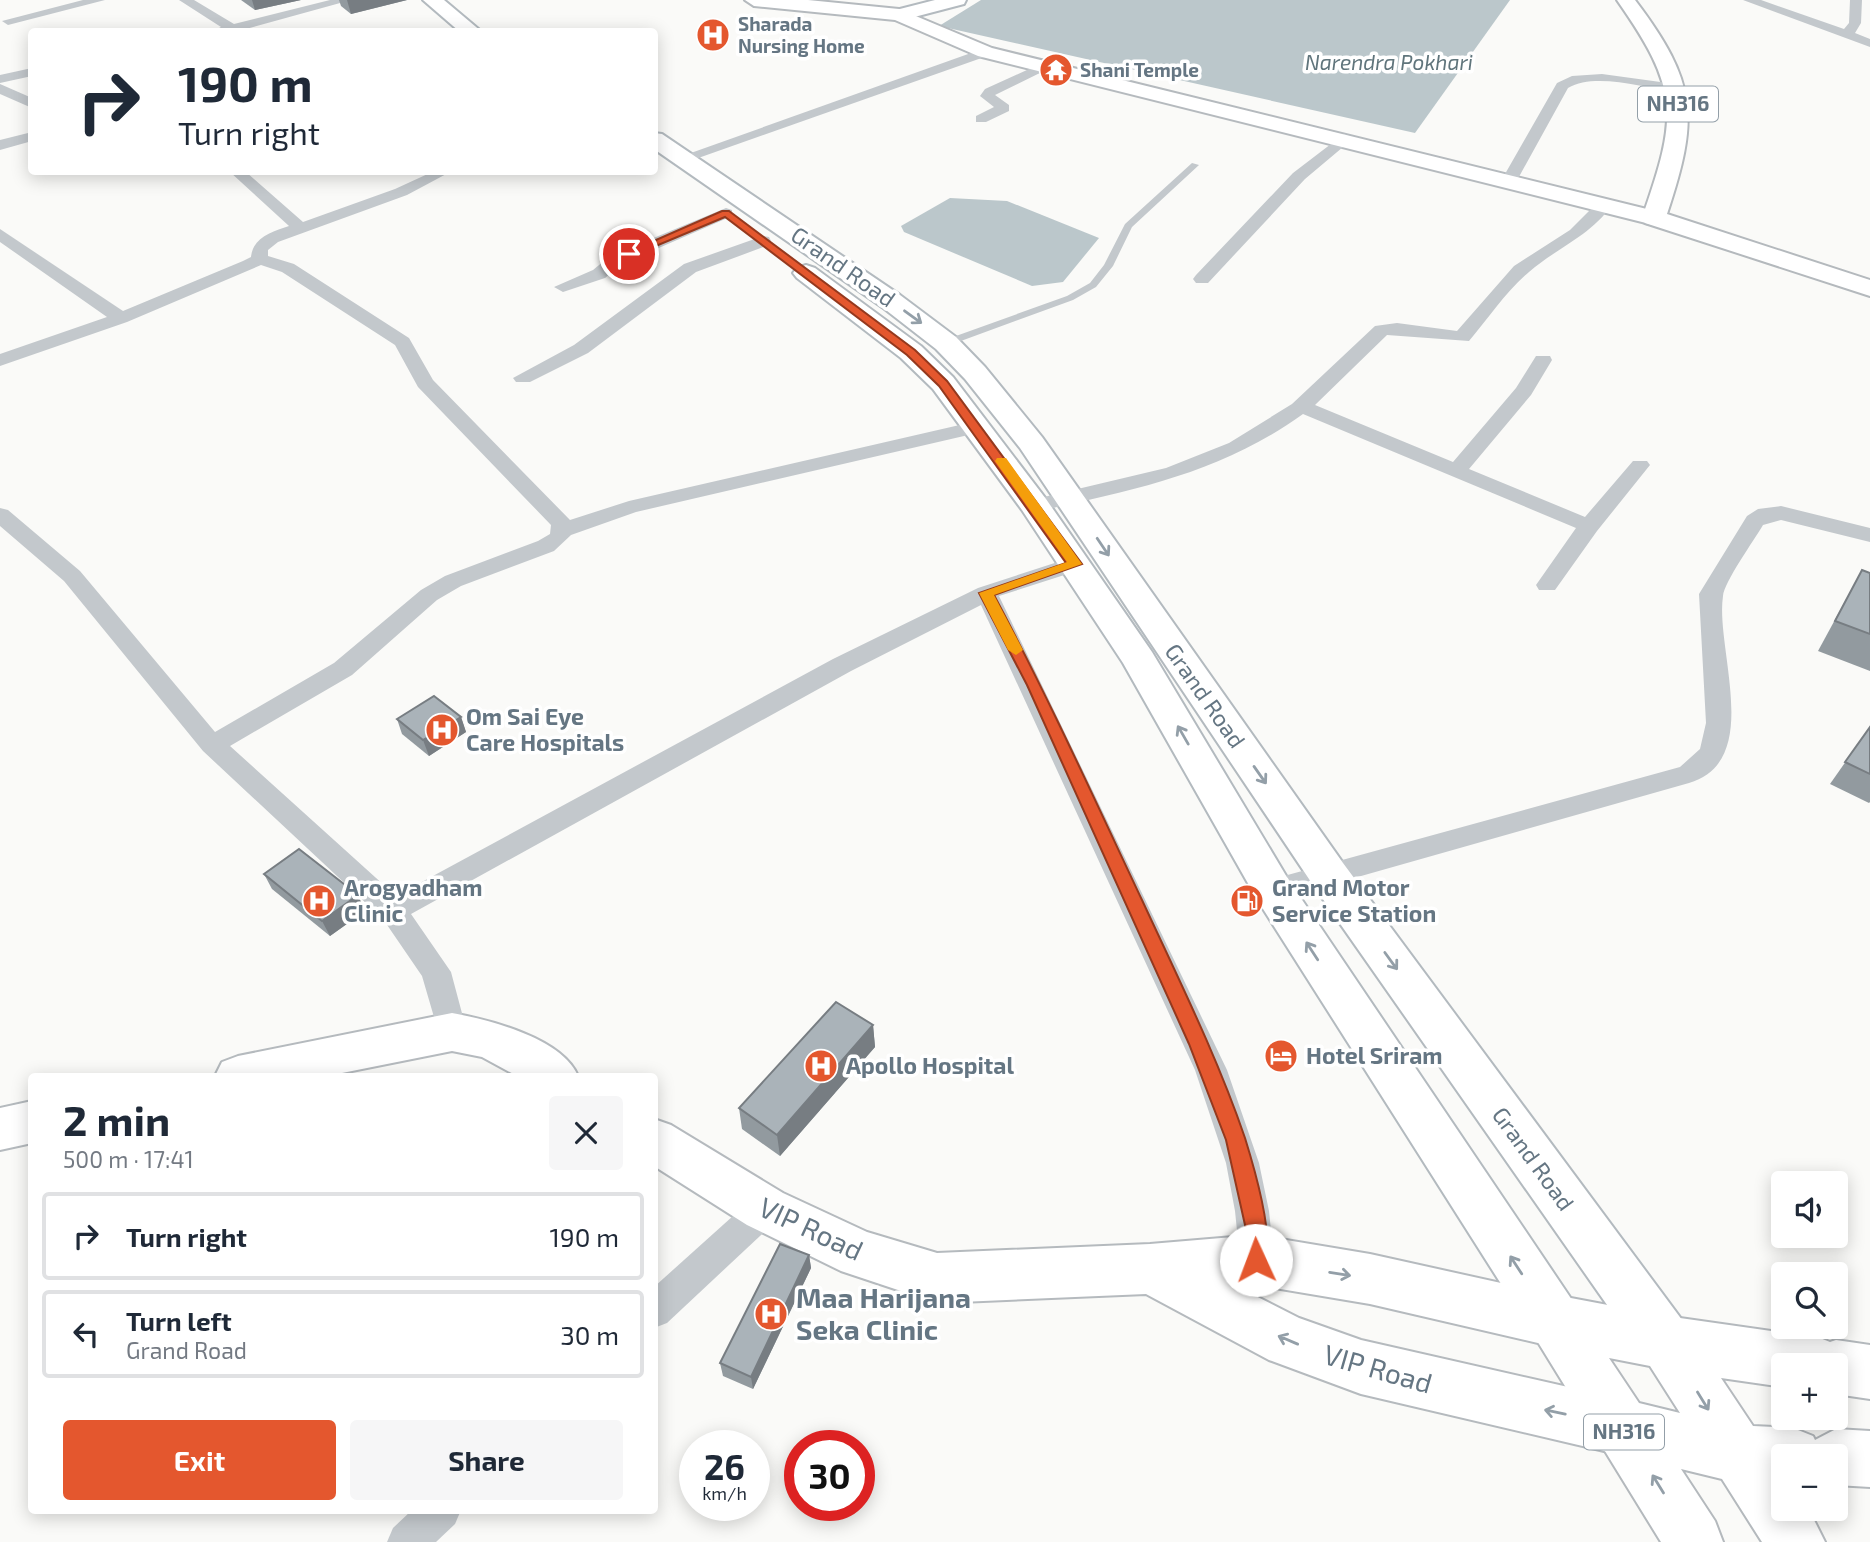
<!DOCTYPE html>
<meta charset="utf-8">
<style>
body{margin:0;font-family:"Exo 2",sans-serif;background:#f6f6f7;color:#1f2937;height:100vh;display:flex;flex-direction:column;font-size:26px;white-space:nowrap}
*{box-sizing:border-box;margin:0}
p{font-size:23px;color:#747a83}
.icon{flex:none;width:38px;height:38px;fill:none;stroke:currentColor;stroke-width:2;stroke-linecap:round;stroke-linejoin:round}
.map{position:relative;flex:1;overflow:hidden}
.details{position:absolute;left:28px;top:1073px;width:630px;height:441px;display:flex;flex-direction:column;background:#fff;border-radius:7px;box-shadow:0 4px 18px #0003}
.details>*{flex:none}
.guide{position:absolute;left:28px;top:28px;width:630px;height:147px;border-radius:7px;box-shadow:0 4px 18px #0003;background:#fff;color:#1f2937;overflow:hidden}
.controls{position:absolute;left:1771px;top:1171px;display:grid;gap:14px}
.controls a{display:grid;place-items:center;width:77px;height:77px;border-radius:7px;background:#fff;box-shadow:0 4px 18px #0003;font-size:35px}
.speed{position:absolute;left:679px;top:1430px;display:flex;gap:14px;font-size:35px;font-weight:700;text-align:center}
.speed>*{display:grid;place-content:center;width:91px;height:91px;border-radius:50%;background:#fff;box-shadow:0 4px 18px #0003;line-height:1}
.speed small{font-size:18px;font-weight:400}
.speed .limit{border:10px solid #d22;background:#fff;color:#111}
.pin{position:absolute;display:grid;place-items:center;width:60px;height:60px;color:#fff;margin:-30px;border:4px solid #fff;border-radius:50%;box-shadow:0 2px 7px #0007}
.me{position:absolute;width:77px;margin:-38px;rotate:358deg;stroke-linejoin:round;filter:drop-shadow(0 0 5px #0008)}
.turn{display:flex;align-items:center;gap:24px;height:147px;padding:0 35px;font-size:32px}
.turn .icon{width:91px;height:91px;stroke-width:2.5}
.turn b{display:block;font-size:49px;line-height:60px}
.round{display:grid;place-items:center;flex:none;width:74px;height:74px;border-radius:7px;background:#f6f6f7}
.summary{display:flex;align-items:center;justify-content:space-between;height:119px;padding:0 35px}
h1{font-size:42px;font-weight:700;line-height:52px}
.primary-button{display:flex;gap:14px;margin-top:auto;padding:14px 35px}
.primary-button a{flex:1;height:80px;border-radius:7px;background:#e4572e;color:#fff;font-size:28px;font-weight:700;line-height:80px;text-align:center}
.primary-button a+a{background:#f6f6f7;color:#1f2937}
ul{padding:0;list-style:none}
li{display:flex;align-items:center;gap:21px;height:88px;margin:0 14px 10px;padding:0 21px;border:4px solid #e0e1e3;border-radius:7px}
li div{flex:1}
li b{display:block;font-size:26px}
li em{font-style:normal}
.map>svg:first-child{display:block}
.water{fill:#bbc7cb}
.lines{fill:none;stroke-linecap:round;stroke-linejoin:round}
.secondary-casing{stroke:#b3babf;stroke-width:4}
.primary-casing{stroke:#b5babe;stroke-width:4}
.highway-casing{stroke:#b4b9bd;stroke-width:4}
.lane{fill:#c3c8cc;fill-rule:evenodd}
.street{fill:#c3c8cc;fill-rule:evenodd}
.secondary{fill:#fff;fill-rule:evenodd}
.primary{fill:#fff;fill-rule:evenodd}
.highway{fill:#fff;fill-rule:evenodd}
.wall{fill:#929a9f}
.shaded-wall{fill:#777d82}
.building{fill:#aab3b9;stroke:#777d82;stroke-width:2}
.oneway{stroke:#939fa8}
.route{fill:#e4572e;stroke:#94391e;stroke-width:2}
.slow{fill:#f59e0b}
.labels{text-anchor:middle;stroke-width:7;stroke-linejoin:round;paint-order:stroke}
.far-poi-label{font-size:19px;font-weight:bold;fill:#657683;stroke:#fff;text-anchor:start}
.far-water-label{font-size:21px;font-style:italic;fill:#60757c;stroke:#fff}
.shield{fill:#fff;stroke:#939fa8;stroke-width:2}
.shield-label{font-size:21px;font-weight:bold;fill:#657683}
.street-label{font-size:23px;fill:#657683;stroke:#fff}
.poi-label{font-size:23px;font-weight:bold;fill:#657683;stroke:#fff;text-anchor:start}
.near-street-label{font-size:28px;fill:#657683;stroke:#fff}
.near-poi-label{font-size:28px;font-weight:bold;fill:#657683;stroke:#fff;text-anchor:start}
</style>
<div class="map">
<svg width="1870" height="1542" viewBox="0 0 1870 1542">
<rect width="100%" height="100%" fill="#fafaf8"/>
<!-- water -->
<g class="water">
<path d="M 981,0 L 1510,0 L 1415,133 L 939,26 Z"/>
<path d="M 950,198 L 1007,201 L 1099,238 L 1063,282 L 1032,286 L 904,232 L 901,226 Z"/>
</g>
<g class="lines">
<defs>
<g id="secondary">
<path d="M 423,0 L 444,0 L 482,32 L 460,32 Z"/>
<path d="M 935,0 L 966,0 L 964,4 L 899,21 L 890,15 L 892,11 Z"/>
<path d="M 654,133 L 662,134 L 900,295 L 956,337 L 985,367 L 1042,437 L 1343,863 L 1685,1324 L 1693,1343 L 1685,1362 L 1666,1370 L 1647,1362 L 1313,885 L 1020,448 L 965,379 L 936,349 L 882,307 L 654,149 Z"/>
<path d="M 806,265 L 815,268 L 921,346 L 953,377 L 1046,499 L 1152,652 L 1288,879 L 1574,1303 L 1581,1321 L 1574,1339 L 1555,1347 L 1536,1339 L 1258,901 L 1123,663 L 1022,510 L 933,389 L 901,358 L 797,278 L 793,273 L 797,268 Z"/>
</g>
<g id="primary">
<path d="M 745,0 L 808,0 L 899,9 L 992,48 L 1663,213 L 1666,218 L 1663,223 L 1654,225 L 978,56 L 895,20 L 754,6 Z"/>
<path d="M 452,1013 C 490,1020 562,1038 578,1076 L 517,1076 L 482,1057 L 452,1051 L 327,1076 L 215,1076 L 222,1062 L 238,1056 Z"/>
<path d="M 32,1101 L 32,1143 L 0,1150 L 0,1108 Z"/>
<path d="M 654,1119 L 671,1125 L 783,1193 L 867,1232 L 937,1253 L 1150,1244 L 1257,1235 L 1370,1254 L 1555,1295 L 1574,1303 L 1581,1321 L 1574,1339 L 1555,1347 L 1370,1304 L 1257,1285 L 1236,1286 L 1299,1318 L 1361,1340 L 1621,1399 L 1641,1407 L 1649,1427 L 1641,1447 L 1621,1455 L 1361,1394 L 1269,1360 L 1146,1294 L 937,1303 L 841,1271 L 747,1225 L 654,1166 Z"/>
</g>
<g id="highway">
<path d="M 1617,0 L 1635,0 C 1698,83 1699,118 1667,214 L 1870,280 L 1870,296 L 1645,223 L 1642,218 C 1678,115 1680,90 1617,0 Z"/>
<path d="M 1555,1295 L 1666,1316 L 1820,1338 L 1830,1342 L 1836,1340 L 1870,1345 L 1870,1399 L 1836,1394 L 1836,1365 L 1783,1365 L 1783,1387 L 1721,1378 L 1753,1426 L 1793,1428 L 1813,1436 L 1815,1440 L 1836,1429 L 1870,1431 L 1870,1487 L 1836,1485 L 1836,1456 L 1783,1456 L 1783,1508 L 1808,1508 L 1825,1542 L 1762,1542 L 1722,1479 L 1681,1469 L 1715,1521 L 1723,1542 L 1661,1542 L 1536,1339 L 1529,1321 L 1536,1303 ZM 1609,1358 L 1650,1366 L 1680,1413 L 1639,1403 Z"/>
</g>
</defs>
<!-- secondary casing -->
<use href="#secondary" class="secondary-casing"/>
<!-- primary casing -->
<use href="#primary" class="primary-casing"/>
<!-- highway casing -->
<use href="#highway" class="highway-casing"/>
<!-- lane -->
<path class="lane" d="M 1192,163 L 1199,165 L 1132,227 L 1113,266 L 1096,287 L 1073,300 L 950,345 L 942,345 L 942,341 L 1067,296 L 1090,283 L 1104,265 L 1125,224 Z"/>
<!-- street -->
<g class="street">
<path d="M 83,0 L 105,0 L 8,25 L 2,21 Z"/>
<path d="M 179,0 L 194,0 L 234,24 L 330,0 L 351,0 L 235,32 L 211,32 L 221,27 Z"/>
<path d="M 1743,0 L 1761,0 L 1844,29 L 1849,23 L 1850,0 L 1862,0 L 1861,23 L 1855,33 L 1870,39 L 1870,47 Z"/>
<path d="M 985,48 L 992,52 L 990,55 L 687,162 L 677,162 L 674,159 Z"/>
<path d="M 1040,64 L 1052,67 L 995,95 L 1009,105 L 1009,111 L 986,122 L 976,122 L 976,116 L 994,107 L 980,96 L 985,89 Z"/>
<path d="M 32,68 L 32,76 L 0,83 L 0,75 Z"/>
<path d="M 1602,74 L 1675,84 L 1682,88 L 1675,92 C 1645,88 1595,72 1568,88 L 1515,184 L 1503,184 L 1501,181 L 1557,83 L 1572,76 Z"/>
<path d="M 0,84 L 32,98 L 32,108 L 0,94 Z"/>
<path d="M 32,132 L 32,141 L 0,150 L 0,140 Z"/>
<path d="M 1344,134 L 1349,136 L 1349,142 L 1305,179 L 1208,283 L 1196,283 L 1193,279 L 1196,275 L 1293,173 Z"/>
<path d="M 230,172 L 246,172 L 303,222 L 395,189 L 432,172 L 450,172 L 407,195 L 278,242 L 268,250 L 268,256 L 294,264 L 409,338 L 433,380 L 570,520 L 629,501 L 977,421 L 987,427 L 977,433 L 636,512 L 571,535 L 554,551 L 461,586 L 437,600 L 352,675 L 230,746 L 396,896 L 833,659 L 978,588 L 1067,559 L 1083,559 L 1086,564 L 1083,569 L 999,596 L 1227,1070 L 1259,1163 L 1269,1211 L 1274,1260 L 1269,1272 L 1257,1277 L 1245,1272 L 1240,1260 L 1235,1211 L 1226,1163 L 1195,1070 L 981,605 L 851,671 L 411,914 L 451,972 L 467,1032 L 463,1041 L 452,1045 L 441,1041 L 422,976 L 383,919 L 203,751 L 64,581 L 0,526 L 0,508 L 8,510 L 80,571 L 215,732 L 334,663 L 421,590 L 445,576 L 538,541 L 550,534 L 551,525 L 418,387 L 395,345 L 282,272 L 261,265 L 127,322 L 0,366 L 0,354 L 107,317 L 0,242 L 0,229 L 123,311 L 243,261 L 251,257 C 253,237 272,232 289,226 Z"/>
<path d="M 1604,200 L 1612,205 C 1589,237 1558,247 1529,272 C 1506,291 1488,319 1469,341 L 1387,335 L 1315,405 L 1453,462 L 1516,388 L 1536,356 L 1550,356 L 1552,360 L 1531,395 L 1469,469 L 1585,517 L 1633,461 L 1647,461 L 1650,465 L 1597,531 L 1555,590 L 1539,590 L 1536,585 L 1576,528 L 1303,414 C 1220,474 1133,490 1035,512 L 1024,506 L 1027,501 L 1166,468 L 1229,443 L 1292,404 L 1375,326 L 1397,323 L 1457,331 L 1514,266 L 1570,230 L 1598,202 Z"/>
<path d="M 726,208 L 732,210 L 732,216 L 622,264 L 605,278 L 563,292 L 554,287 L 593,270 L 610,256 Z"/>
<path d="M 763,236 L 769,237 L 771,241 L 769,245 L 696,272 L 588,353 L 530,382 L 516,382 L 513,378 L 574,345 L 684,264 Z"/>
<path d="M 1781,506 L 1870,528 L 1870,542 L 1781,520 L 1763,525 C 1755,539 1724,582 1723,596 C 1715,649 1764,761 1689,783 L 1273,901 L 1263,898 L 1259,890 L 1263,882 L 1273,879 L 1680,767 L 1700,749 L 1706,723 L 1699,594 L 1747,516 L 1758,509 Z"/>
<path d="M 765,1193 L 777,1198 L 782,1209 L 777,1220 L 667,1323 L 654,1328 L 654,1287 L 753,1198 Z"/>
<path d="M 412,1510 L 461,1510 L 455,1524 L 436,1542 L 387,1542 L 393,1528 Z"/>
</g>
<!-- secondary -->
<use href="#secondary" class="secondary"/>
<!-- primary -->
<use href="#primary" class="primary"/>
<!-- highway -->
<use href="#highway" class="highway"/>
</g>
<!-- wall -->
<g class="wall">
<path d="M 241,0 L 301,0 L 255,10 Z"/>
<path d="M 339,0 L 407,0 L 351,14 L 341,6 Z"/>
<path d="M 1862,570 L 1870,573 L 1870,671 L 1818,651 Z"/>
<path d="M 461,717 L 466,732 L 429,756 L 402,734 L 397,719 Z"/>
<path d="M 1870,727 L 1870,802 L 1869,803 L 1830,784 Z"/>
<path d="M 264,874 L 365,911 L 330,936 L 272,889 Z"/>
<path d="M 873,1025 L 875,1047 L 780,1156 L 742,1129 L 739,1108 Z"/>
<path d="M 809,1255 L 811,1268 L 753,1389 L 723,1376 L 720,1363 Z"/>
</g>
<!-- shaded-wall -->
<g class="shaded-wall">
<path d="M 252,0 L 301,0 L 255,10 Z"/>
<path d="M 347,0 L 407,0 L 351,14 Z"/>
<path d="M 461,717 L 466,732 L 429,756 L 423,740 Z"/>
<path d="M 358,895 L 365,911 L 330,936 L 322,921 Z"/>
<path d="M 873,1025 L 875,1047 L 780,1156 L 777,1135 Z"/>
<path d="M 809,1255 L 811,1268 L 753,1389 L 751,1377 Z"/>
</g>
<!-- building -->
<g class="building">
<path d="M 1862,570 L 1870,573 L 1870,634 L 1835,621 Z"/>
<path d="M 434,696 L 461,717 L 423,740 L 397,719 Z"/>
<path d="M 1870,727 L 1870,774 L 1845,762 Z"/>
<path d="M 299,849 L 358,895 L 322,921 L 264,874 Z"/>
<path d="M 836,1002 L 873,1025 L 777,1135 L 739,1108 Z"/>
<path d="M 780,1244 L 809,1255 L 751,1377 L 720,1363 Z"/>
</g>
<!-- one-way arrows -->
<defs><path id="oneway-shaft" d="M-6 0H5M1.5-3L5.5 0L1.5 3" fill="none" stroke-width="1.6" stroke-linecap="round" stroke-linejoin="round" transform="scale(1.75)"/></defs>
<g class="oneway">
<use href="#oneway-shaft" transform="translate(913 317) rotate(36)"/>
<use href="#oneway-shaft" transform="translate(1103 547) rotate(56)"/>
<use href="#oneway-shaft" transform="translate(1183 735) rotate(-120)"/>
<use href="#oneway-shaft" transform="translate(1260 775) rotate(55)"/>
<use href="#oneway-shaft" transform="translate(1312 951) rotate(-123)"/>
<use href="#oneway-shaft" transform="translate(1391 961) rotate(54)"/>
<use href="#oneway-shaft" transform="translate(1516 1265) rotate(-123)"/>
<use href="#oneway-shaft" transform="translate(1340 1274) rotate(9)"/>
<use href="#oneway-shaft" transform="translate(1288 1340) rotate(-157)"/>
<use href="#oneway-shaft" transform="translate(1703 1401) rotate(58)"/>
<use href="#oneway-shaft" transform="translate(1555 1412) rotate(-168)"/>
<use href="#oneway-shaft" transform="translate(1658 1484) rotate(-122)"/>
</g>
<!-- route -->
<path class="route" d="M 722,211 L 729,211 L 915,350 L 947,381 L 1082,564 L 994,595 C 1047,695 1094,798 1142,900 C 1178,978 1217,1056 1245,1138 C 1254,1167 1276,1240 1264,1267 L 1256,1270 L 1249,1267 L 1245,1225 L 1226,1140 L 1189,1044 L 1027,685 L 979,593 L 1066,563 L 939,386 L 907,355 L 725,217 L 632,256 L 624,254 Z"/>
<!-- slow -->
<path class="slow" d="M 997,458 L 1006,458 L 1082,564 L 994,595 L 1023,650 L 1016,655 L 1008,650 L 979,593 L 1067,562 L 995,461 Z"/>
<!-- icons -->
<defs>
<symbol id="hospital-disc" viewBox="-11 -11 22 22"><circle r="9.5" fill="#e4572e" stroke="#fff"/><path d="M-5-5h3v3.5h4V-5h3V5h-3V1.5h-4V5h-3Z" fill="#fff"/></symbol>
<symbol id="temple-disc" viewBox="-11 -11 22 22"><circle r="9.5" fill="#e4572e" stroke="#fff"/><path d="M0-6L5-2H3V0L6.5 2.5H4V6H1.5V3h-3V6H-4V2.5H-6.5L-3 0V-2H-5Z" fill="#fff"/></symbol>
<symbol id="fuel-disc" viewBox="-11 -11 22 22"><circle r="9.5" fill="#e4572e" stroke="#fff"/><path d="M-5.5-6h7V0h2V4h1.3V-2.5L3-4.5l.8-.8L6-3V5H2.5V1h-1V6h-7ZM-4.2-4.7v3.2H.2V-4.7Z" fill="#fff"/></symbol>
<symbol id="hotel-disc" viewBox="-11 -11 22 22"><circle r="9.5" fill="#e4572e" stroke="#fff"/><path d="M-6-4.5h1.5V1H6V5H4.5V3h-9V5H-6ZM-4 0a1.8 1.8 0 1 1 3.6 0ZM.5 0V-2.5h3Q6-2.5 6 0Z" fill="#fff"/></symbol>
</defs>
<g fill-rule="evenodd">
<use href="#hospital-disc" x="694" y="16" width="38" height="38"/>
<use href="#temple-disc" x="1037" y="51" width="38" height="38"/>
<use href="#hospital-disc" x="423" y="711" width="38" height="38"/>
<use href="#hospital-disc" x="300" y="882" width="38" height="38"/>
<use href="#fuel-disc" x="1228" y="882" width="38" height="38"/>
<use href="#hotel-disc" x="1262" y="1037" width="38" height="38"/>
<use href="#hospital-disc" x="802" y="1047" width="38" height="38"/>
<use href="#hospital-disc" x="752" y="1295" width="38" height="38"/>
</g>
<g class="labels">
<!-- far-poi labels -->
<g class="far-poi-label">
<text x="738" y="31">Sharada<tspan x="738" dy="22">Nursing Home</tspan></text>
<text x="1080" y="77">Shani Temple</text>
</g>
<!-- far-water labels -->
<g class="far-water-label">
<text x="1389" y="70">Narendra Pokhari</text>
</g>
<!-- shield labels -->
<g class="shield">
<rect x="1638" y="86.5" width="80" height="35" rx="5"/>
<rect x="1584" y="1414.5" width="80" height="35" rx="5"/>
</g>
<g class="shield-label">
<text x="1678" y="111">NH316</text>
<text x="1624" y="1439">NH316</text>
</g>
<!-- street labels -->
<g class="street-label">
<text transform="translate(843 267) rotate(35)" y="8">Grand Road</text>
<text transform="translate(1205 696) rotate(55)" y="8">Grand Road</text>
<text transform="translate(1533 1159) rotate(54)" y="8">Grand Road</text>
</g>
<!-- poi labels -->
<g class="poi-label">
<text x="466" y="725">Om Sai Eye<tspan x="466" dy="26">Care Hospitals</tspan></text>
<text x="344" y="896">Arogyadham<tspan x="344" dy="26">Clinic</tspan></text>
<text x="1272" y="896">Grand Motor<tspan x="1272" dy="26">Service Station</tspan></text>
<text x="1306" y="1064">Hotel Sriram</text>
<text x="846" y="1074">Apollo Hospital</text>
</g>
<!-- near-street labels -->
<g class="near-street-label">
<text transform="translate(811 1229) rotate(25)" y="10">VIP Road</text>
<text transform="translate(1378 1369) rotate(16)" y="10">VIP Road</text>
</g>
<!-- near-poi labels -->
<g class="near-poi-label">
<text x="796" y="1308">Maa Harijana<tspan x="796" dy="32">Seka Clinic</tspan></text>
</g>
</g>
</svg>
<div class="controls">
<a><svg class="icon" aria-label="sound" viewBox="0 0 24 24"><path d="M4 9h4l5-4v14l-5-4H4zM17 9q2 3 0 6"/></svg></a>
<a><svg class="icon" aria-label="search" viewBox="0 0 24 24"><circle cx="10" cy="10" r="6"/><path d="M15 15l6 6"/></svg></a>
<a>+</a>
<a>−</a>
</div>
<div class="speed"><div>26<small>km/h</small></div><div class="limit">30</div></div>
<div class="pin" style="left:629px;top:254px;background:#d93025"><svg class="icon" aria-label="arrive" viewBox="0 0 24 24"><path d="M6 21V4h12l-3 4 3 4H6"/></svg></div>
<svg class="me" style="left:1256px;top:1260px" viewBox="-20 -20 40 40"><circle r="19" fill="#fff"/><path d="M0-13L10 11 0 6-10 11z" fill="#e4572e"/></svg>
<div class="guide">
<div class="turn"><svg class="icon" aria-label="right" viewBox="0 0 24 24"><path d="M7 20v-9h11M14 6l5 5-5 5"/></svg><div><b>190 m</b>Turn right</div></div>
</div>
<section class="details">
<div class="summary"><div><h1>2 min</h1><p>500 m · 17:41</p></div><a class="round"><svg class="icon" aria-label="close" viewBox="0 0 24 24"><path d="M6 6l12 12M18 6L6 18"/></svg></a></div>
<ul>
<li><svg class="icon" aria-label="right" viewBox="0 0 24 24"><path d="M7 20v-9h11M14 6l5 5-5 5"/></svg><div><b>Turn right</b></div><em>190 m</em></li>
<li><svg class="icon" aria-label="left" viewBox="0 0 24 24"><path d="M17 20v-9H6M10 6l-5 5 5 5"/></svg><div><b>Turn left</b><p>Grand Road</p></div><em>30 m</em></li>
</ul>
<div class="primary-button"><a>Exit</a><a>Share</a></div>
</section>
</div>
